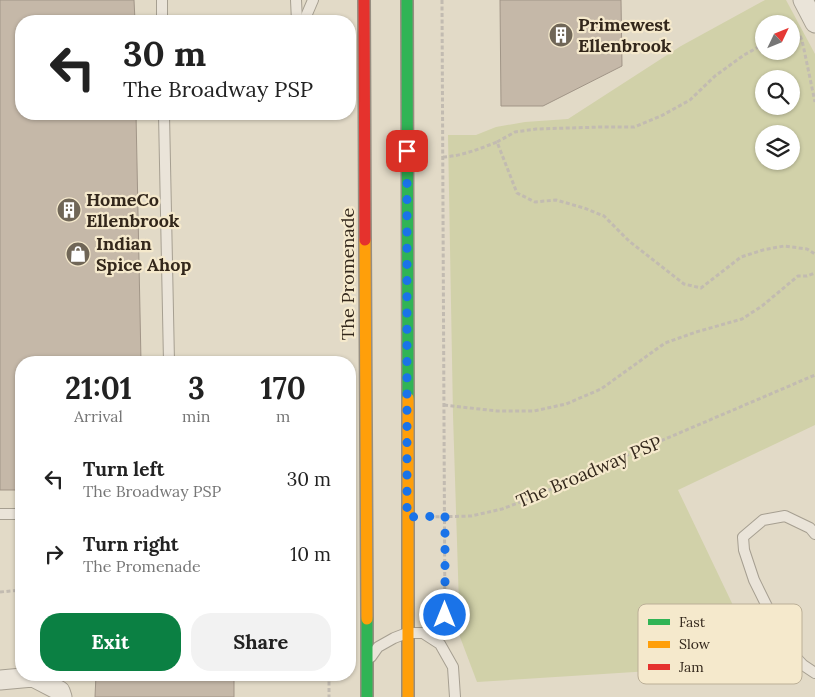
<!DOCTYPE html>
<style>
body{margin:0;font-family:Lora,serif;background:#f2f2f2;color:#222;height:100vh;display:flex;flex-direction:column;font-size:19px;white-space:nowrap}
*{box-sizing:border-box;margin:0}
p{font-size:16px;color:#767676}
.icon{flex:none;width:28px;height:28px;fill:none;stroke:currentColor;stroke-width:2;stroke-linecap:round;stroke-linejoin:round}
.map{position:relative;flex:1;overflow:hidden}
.sheet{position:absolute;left:15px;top:356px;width:341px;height:325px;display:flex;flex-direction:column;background:#fff;border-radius:20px;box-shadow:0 1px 4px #0004}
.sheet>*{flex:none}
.hud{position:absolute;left:15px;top:15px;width:341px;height:105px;border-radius:20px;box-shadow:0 1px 4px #0004;background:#fff;color:#222;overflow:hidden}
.needle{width:32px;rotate:47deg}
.controls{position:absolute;left:755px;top:15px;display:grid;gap:10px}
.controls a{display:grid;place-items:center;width:45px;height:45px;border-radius:50%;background:#fff;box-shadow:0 1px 4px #0004;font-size:25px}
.pin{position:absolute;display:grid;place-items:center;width:42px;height:42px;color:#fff;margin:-21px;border-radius:10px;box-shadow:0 2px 8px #0006}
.me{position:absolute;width:55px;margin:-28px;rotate:0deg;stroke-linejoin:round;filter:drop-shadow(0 0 4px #0008)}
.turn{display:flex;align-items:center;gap:18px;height:105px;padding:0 25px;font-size:22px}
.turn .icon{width:65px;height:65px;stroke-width:2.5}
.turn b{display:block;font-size:35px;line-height:42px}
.eta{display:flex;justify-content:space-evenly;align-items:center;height:85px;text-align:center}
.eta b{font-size:30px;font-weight:700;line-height:35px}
.cta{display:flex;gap:10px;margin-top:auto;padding:10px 25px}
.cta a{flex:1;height:58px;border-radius:20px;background:#0b8043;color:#fff;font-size:20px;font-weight:700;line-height:58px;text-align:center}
.cta a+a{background:#f2f2f2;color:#222}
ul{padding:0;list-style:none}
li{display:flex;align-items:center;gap:15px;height:75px;padding:0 25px}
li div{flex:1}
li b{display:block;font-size:19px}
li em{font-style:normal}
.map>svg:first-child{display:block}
.green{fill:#d1d1a9;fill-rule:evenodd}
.building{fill:#c5b8a8;stroke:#a19587}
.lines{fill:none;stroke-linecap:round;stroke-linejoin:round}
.lane-casing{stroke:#a69f91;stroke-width:12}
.street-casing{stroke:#a69f91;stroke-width:21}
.fast-casing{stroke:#968e81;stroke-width:14}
.slow-casing{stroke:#968e81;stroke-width:14}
.jam-casing{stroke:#968e81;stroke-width:14}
.path{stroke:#c2bbb1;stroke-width:3;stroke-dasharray:4 2.5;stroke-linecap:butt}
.lane{stroke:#eae4d9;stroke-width:10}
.street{stroke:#eae4d9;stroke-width:19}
.fast{stroke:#30b455;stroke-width:11}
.slow{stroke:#ff9f0a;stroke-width:11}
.jam{stroke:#e5322d;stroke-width:11}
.route{stroke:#1a73e8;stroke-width:9;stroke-dasharray:0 16.2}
.labels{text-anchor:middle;stroke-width:4.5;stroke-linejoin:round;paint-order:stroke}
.poi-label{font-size:18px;font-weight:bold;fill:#33271b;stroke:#f5e9cc;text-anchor:start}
.street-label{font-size:18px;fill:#33271b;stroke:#f5e9cc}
.key{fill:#f5e9cc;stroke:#bbaf97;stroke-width:1}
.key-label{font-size:14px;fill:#33271b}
</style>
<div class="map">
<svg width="815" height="697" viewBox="0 0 815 697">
<rect width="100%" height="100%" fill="#e2dac7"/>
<!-- green -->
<path class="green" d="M 765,0 L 786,0 L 815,54 L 815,425 L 678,490 L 761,664 L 477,682 L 460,637 L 453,415 L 448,135 L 476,135 L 496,127 L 525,122 L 568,119 L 681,46 ZM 764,24 L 791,24 L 791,51 L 764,51 ZM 764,79 L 791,79 L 791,106 L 764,106 ZM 764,134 L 791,134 L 791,161 L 764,161 Z"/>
<!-- building -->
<g class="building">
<path d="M 0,0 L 134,0 L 135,21 L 21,21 L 21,114 L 136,114 L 141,362 L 21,362 L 21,490 L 0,490 Z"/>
<path d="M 500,0 L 621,0 L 622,66 L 543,106 L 501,106 Z"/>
<path d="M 96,675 L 234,675 L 234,697 L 95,697 Z"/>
</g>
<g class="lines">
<defs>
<g id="lane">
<path d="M 162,0 L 162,21"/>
<path d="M 296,0 L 297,21"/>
<path d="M 304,21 L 313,0"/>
<path d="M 164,114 L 169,362"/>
<path d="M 0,514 L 21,514"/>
<path d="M 815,534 L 810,528 L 785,516 L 763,520 L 743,537 L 744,550 L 754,580 L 788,649 L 803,665 L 815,673"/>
<path d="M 371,657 L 378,647 L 394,638 L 407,633 L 423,633 L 440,644 L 453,667 L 455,697"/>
</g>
<g id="street">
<path d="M 803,0 L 815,23"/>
<path d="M 0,680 L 33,677 L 60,691 L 62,697"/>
</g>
<g id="fast">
<path d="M 407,0 L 408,398"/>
<path d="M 367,619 L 367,697"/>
</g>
<g id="slow">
<path d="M 365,240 L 367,619"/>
<path d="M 408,398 L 408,697"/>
</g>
<path id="jam" d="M 364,0 L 365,240"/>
</defs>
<!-- lane casing -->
<use href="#lane" class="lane-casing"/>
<!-- street casing -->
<use href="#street" class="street-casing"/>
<!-- fast casing -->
<use href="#fast" class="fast-casing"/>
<!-- slow casing -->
<use href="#slow" class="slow-casing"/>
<!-- jam casing -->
<use href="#jam" class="jam-casing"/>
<!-- path -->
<g class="path">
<path d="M 442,0 L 445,632"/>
<path d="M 800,36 L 802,40 L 815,102"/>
<path d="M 497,142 L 515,132 L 536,129 L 602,127 L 634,127 L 661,116 L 690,100 L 715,76 L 744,55 L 764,44"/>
<path d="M 443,157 C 462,156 479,149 497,142 L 517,193 L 535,202 L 556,200 L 584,208 L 604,216 L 629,241 L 684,284 L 701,288 L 741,257 L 763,250 L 784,246 L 807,249 L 815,254"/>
<path d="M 444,405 L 497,411 L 534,411 L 566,404 L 601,389 L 665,343 L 696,332 L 742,319 L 762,306 L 798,276 L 807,276 L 815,273"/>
<path d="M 429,517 L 471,516 L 502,509 L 531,498 L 616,460 L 815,375"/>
<path d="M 0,592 L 21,590"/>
<path d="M 329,675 L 329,697"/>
</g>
<!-- lane -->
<use href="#lane" class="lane"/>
<!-- street -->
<use href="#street" class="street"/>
<!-- fast -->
<use href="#fast" class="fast"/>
<!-- slow -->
<use href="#slow" class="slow"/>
<!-- jam -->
<use href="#jam" class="jam"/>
</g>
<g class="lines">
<!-- route -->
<path class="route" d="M 407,151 L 407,517 L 445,516 L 445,615"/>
</g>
<!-- icons -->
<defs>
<symbol id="building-disc" viewBox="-11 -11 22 22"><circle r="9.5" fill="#706657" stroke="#f5e9cc"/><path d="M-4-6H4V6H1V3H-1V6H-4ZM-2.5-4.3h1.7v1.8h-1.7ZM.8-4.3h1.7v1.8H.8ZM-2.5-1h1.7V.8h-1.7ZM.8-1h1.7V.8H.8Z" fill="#fff"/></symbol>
<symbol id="shop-disc" viewBox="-11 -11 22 22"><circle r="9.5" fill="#706657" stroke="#f5e9cc"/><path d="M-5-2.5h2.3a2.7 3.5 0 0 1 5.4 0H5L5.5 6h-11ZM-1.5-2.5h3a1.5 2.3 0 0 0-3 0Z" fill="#fff"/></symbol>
</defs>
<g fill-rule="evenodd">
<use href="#building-disc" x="547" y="21" width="28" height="28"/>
<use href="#building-disc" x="55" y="196" width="28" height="28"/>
<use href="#shop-disc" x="64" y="240" width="28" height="28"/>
</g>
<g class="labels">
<!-- poi labels -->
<g class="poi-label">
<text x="578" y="31">Primewest<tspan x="578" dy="21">Ellenbrook</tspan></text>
<text x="86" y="206">HomeCo<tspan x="86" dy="21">Ellenbrook</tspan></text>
<text x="96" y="250">Indian<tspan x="96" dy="21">Spice Ahop</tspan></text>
</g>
<!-- street labels -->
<g class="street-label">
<text transform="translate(348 274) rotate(-90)" y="6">The Promenade</text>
<text transform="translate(589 472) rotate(-23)" y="6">The Broadway PSP</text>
</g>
</g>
<!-- legend -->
<rect x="638" y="604" width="164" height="80" rx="8" class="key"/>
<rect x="648" y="619" width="22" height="6" fill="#30b455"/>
<rect x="648" y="641" width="22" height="7" fill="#ff9f0a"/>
<rect x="648" y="664" width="22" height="6" fill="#e5322d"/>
<g class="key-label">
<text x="679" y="627">Fast</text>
<text x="679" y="649">Slow</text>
<text x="679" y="672">Jam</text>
</g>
</svg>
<div class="controls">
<a><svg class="needle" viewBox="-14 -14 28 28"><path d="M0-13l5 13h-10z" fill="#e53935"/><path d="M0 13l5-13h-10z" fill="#767676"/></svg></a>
<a><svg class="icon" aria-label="search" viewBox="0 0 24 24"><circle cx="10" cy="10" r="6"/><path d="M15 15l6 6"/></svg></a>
<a><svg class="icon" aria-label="layers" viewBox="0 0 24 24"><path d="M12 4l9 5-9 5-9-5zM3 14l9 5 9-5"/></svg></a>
</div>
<div class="pin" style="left:407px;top:151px;background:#d93025"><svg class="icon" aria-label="arrive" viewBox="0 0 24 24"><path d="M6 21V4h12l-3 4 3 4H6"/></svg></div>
<svg class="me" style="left:445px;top:615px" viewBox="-20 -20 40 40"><circle r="17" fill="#1a73e8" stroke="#fff" stroke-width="3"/><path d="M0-11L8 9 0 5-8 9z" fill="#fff"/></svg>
<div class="hud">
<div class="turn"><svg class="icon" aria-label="left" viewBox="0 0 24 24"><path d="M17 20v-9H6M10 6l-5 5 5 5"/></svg><div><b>30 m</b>The Broadway PSP</div></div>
</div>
<section class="sheet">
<div class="eta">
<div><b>21:01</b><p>Arrival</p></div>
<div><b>3</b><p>min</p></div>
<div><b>170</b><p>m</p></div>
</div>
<ul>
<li><svg class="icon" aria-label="left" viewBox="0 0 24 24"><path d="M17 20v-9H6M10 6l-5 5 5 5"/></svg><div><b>Turn left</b><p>The Broadway PSP</p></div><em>30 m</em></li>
<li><svg class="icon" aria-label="right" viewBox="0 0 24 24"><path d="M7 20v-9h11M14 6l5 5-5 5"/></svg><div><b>Turn right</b><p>The Promenade</p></div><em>10 m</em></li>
</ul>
<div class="cta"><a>Exit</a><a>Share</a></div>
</section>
</div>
